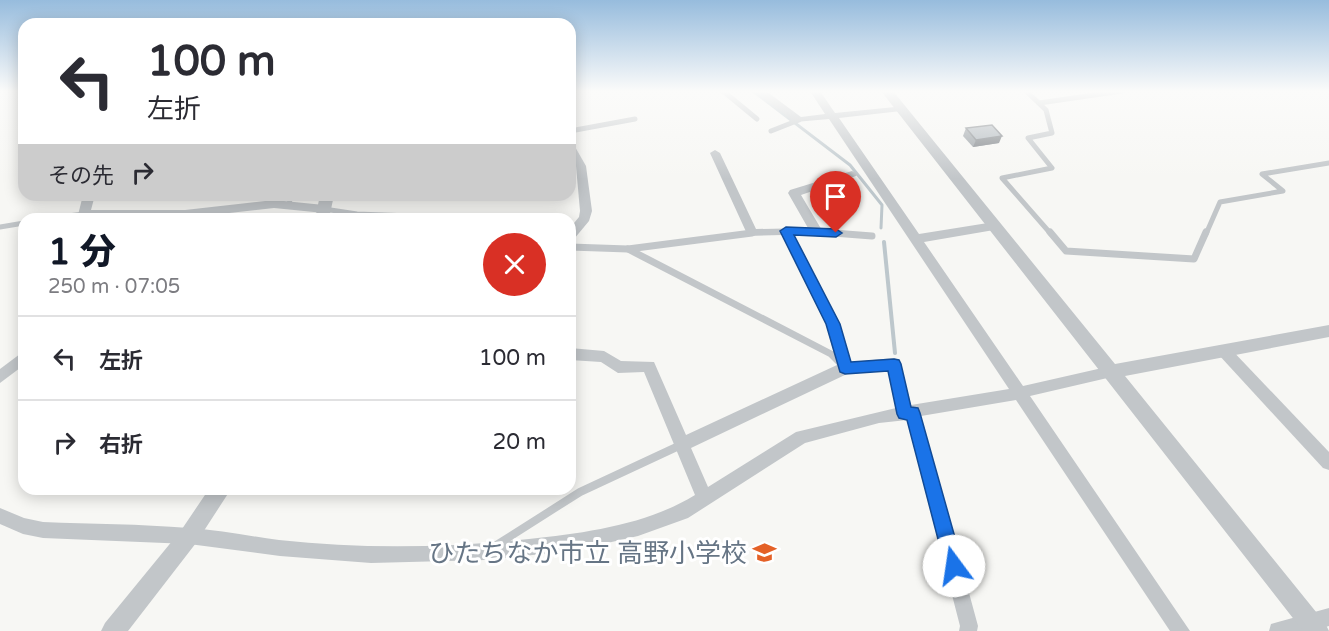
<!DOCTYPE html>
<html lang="ja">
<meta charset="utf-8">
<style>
body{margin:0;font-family:"Varela Round","Noto Sans JP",sans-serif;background:#f2f2f3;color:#2b2b33;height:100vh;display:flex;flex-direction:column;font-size:22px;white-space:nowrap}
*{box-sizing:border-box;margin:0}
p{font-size:20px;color:#7c7c81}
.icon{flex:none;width:33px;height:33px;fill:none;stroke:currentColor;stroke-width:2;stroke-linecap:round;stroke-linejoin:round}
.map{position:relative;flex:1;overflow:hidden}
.drawer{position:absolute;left:18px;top:213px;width:558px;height:282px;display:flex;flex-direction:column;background:#fff;border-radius:18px;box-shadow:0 3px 15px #0003}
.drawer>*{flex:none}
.hud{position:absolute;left:18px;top:18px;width:558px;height:183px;border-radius:18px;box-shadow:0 3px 15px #0003;background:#fff;color:#2b2b33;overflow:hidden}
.pin{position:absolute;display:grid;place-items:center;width:51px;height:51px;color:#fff;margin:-62px -26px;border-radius:50% 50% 50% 0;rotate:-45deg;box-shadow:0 0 6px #0007}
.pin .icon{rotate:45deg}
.me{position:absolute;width:66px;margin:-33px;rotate:346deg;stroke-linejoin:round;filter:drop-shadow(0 0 4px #0008)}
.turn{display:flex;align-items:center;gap:21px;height:126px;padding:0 30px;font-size:27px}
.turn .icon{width:78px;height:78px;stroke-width:2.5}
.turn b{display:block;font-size:42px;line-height:51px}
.then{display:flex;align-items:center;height:57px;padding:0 30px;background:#0003;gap:12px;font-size:22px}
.round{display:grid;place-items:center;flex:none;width:63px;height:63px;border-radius:32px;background:#f2f2f3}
.overview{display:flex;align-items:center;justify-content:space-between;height:102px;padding:0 30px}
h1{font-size:36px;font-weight:800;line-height:45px;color:#111827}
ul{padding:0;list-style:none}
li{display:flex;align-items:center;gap:18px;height:84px;padding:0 30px;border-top:2px solid #e1e1e2}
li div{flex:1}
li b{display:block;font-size:22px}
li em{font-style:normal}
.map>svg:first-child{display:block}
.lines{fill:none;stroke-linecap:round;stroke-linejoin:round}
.stream-far1{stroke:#bdc7cc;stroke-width:3}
.stream{stroke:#bdc7cc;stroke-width:4}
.service-far2{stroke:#c2c6c9;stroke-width:5}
.service-far1{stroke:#c2c6c9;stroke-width:7}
.service{stroke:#c2c6c9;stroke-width:8}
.minor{fill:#c2c6c9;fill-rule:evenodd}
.tertiary{fill:#c2c6c9;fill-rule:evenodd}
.wall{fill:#939a9f}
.shaded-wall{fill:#787d82}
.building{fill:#abb3b9;stroke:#787d82;stroke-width:1.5}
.route{fill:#1a73e8;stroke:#114b97;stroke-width:1.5}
.labels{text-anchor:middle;stroke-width:6;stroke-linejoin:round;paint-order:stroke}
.near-poi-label{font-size:26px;fill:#667585;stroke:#fff;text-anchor:end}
</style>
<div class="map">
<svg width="1329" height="631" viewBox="0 0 1329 631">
<rect width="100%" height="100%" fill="#f7f7f4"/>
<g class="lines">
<!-- stream-far1 -->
<path class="stream-far1" d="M 753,91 L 850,165 L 882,205 L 881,228"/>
<!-- stream -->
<path class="stream" d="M 884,242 L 895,353"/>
<!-- service-far2 -->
<g class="service-far2">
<path d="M 723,91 L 757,119"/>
<path d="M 1026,91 L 1046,110 L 1052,133 L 1028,138 L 1052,168 L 1002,178 L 1051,234"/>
<path d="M 1039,103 L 1122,91"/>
<path d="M 570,131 L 635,119"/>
<path d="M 771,131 L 799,120"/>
<path d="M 289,195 L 290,206"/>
<path d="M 327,195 L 368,198 L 369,195"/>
<path d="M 324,209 L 357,214 L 491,219"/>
<path d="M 44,219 L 84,214"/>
<path d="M 0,227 L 24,223"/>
<path d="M 817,232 L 841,234"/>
<path d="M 746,234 L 752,233"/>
<path d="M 1206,234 L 1220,202 L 1283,191 L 1262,174 L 1329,163"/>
</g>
<!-- service-far1 -->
<g class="service-far1">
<path d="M 820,232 L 872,236"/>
<path d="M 1050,232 L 1066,251 L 1194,259 L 1206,232"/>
<path d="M 570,247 L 628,249 L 752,233"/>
<path d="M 628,249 L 831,354 L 841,364"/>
</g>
<!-- service -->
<path class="service" d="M 495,546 L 580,492 L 683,444"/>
<!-- minor -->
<g class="minor">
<path d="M 755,91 L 766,91 L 801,117 L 825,114 L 810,91 L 820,91 L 835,113 L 905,106 L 905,110 L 901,111 L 839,118 L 919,234 L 994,222 L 998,223 L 1000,226 L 998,229 L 994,230 L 924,242 L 1023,386 L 1111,366 L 1116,368 L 1118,372 L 1116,376 L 1030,396 L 1190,631 L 1170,631 L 1016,400 L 921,416 L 978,626 L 977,631 L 959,631 L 960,626 L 907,420 L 879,423 L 805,443 L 688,518 L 638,536 L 572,551 L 485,560 L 371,563 L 280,556 L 189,544 L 43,538 L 23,534 L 0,524 L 0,508 L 24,518 L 43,522 C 91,524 140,524 189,528 C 219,530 249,536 279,540 C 362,549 446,548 529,539 C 585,533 646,525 695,495 L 644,372 L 618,373 L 601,362 L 570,360 L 570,348 L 604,351 L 621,361 L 654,362 L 686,435 L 837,365 L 826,324 L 782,235 L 748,236 L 710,153 L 715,150 L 720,153 L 756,229 L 808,228 L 788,193 L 790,190 L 852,171 L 858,174 L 856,176 L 801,195 L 823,232 L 817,236 L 794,235 L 840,324 L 850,362 L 894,358 L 899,360 L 911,405 L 1009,389 L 829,119 L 795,122 ZM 888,370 L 896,408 L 796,432 L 708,487 L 691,448 L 847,374 Z"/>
<path d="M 570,144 L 574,145 L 586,166 L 592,211 L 589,221 L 574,239 L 570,240 L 570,228 L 579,217 L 580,211 L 576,166 L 570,156 Z"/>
<path d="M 83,195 L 95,195 L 91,210 L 185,210 L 274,200 L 324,205 L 330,209 L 324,213 L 274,208 L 185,218 L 77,219 Z"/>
<path d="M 1223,345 L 1228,346 L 1329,452 L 1329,470 L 1323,468 L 1218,354 L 1216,350 L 1218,346 Z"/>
<path d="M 24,351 L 24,365 L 0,383 L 0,369 Z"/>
<path d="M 1329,608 L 1329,626 L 1312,631 L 1269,631 L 1271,624 L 1278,622 Z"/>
</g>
<!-- tertiary -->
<g class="tertiary">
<path d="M 881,91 L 893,91 L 1115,364 L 1329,325 L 1329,337 L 1125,376 L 1325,623 L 1329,631 L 1303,631 Z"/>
<path d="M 320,195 L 334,195 L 329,219 L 315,219 Z"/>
<path d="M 209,489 L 231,489 L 196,543 L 128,631 L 101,631 L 105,623 L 182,529 Z"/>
</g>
</g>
<!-- wall -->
<path class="wall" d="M 966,128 L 999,143 L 973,147 L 963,136 Z"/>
<!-- shaded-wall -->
<path class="shaded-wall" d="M 1002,136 L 999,143 L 973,147 L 976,140 Z"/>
<!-- building -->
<path class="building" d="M 992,125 L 1002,136 L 976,140 L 966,128 Z"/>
<!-- sky -->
<linearGradient id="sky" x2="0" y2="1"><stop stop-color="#97bcdd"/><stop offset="0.51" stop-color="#fbfbfa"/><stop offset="1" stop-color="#fbfbfa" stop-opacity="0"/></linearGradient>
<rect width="1329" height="179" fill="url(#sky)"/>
<!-- route -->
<path class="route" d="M 786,227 L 836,229 L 842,233 L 836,237 L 794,235 L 840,324 L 851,362 L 894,359 L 899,360 L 901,364 L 911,407 L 918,408 L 920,413 L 963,566 L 960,572 L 954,574 L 948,572 L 945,566 L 907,420 L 899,418 L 897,414 L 888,371 L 845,374 L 840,372 L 826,324 L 780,231 Z"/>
<!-- icons -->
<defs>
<symbol id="school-bare" viewBox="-9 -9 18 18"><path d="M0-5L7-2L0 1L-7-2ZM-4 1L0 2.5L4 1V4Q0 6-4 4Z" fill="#e46127" stroke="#fff" stroke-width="2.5" paint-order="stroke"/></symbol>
</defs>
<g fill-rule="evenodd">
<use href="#school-bare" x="748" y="536" width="33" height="33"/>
</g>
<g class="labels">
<!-- near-poi labels -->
<g class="near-poi-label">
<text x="747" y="562">ひたちなか市立 高野小学校</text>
</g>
</g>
</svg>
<div class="pin" style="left:836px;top:233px;background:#d93025"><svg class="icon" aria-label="arrive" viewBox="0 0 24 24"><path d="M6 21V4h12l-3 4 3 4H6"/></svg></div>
<svg class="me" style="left:954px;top:566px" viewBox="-20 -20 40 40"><circle r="19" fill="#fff"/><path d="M0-13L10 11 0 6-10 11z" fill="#1a73e8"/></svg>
<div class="hud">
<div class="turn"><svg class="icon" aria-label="left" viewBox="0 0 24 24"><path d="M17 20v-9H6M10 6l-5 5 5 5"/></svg><div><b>100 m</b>左折</div></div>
<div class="then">その先<svg class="icon" aria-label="right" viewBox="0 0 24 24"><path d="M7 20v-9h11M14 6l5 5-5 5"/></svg></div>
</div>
<section class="drawer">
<div class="overview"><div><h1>1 分</h1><p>250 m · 07:05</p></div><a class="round" style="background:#d93025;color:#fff"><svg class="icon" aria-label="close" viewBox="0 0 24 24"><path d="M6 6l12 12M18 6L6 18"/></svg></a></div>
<ul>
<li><svg class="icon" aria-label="left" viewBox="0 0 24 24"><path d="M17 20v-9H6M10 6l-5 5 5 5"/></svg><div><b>左折</b></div><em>100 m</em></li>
<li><svg class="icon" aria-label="right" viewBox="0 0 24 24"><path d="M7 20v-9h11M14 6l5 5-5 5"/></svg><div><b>右折</b></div><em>20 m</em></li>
</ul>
</section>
</div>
